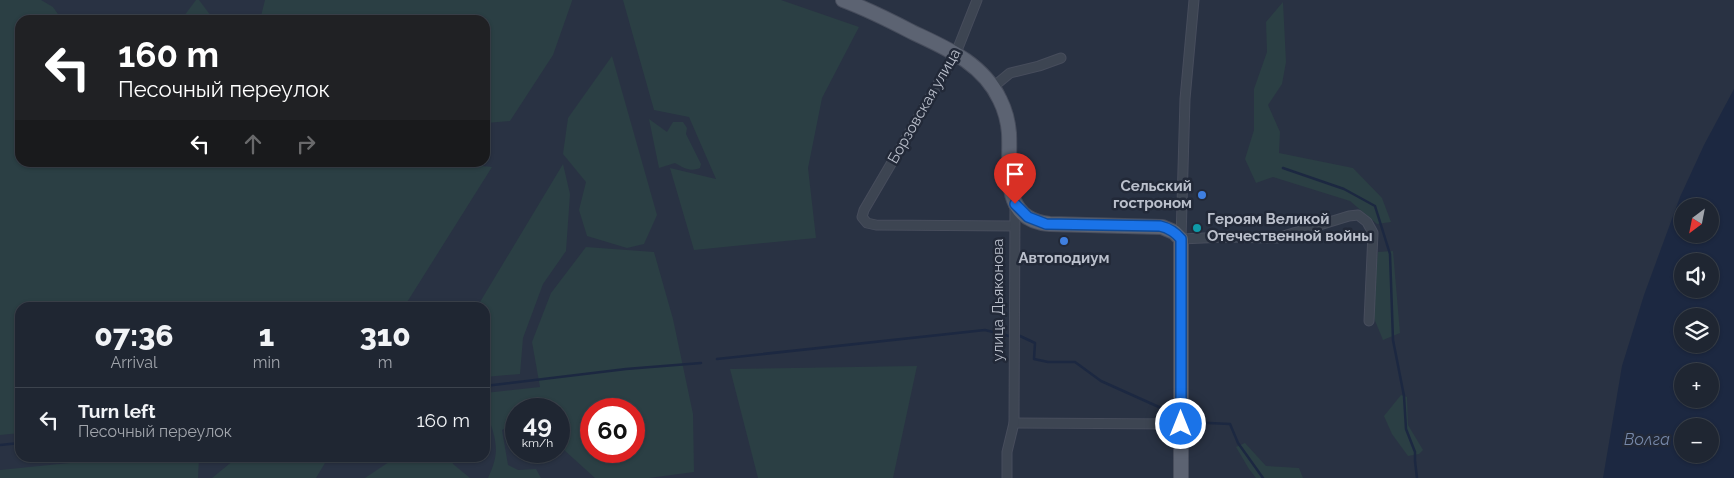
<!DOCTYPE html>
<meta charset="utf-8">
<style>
body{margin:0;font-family:Raleway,sans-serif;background:#272e3a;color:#f1f3f6;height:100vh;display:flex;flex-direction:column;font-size:19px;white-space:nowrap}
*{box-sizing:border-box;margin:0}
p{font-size:16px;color:#a1a5ac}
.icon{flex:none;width:28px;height:28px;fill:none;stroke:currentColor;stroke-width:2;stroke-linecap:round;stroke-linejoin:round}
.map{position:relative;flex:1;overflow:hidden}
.side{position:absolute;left:15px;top:302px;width:475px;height:160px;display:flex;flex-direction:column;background:#1f2632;border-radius:15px;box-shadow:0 1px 4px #0004,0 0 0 1px #3c434d}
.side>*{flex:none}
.banner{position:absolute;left:15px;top:15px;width:475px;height:152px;border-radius:15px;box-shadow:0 1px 4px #0004,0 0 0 1px #3c434d;background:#202124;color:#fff;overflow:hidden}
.needle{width:32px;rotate:212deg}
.fabs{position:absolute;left:1674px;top:198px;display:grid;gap:10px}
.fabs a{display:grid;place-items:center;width:45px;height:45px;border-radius:50%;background:#1f2632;box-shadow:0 1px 4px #0004,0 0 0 1px #3c434d;font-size:25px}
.speed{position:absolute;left:505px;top:398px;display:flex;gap:10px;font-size:25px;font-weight:700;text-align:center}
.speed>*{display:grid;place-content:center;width:65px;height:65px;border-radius:50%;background:#1f2632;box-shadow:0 1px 4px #0004,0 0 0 1px #3c434d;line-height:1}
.speed small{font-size:12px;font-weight:400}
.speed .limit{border:8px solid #d22;background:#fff;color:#111}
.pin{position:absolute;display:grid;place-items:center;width:42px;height:42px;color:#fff;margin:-51px -21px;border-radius:50% 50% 50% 0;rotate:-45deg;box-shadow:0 0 5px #0007}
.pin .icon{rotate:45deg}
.me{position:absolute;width:55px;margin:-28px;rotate:0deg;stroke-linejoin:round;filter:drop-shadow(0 0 4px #0008)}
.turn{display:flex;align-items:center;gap:18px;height:105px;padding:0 20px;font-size:22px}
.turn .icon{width:65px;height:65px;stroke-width:2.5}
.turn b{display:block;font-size:35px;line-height:42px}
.lanes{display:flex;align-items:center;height:48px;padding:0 20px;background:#0003;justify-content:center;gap:25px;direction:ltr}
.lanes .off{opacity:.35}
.eta{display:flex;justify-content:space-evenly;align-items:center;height:85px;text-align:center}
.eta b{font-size:30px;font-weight:800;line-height:35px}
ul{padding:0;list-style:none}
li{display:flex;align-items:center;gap:15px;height:65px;padding:0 20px;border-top:1px solid #3c434d}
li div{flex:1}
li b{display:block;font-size:19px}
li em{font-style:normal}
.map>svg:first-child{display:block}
.green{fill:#2b3f44;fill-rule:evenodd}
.water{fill:#1c2841;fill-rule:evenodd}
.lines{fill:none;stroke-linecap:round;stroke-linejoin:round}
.stream{stroke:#1c2841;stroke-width:2.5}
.street-casing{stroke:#474d5c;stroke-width:11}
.primary-casing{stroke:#474d5c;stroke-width:16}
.street{stroke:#3d4552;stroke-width:9}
.primary{stroke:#5c6372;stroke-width:14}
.route-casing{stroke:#114b97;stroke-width:12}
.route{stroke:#1a73e8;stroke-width:9}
.shop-dot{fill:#3f7fe0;stroke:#222938;stroke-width:2}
.culture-dot{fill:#0f9aa8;stroke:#222938;stroke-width:2}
.labels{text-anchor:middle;stroke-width:5;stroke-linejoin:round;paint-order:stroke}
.street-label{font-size:15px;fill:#bbc0cc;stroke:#222938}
.poi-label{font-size:15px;font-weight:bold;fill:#bbc0cc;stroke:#222938;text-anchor:end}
.water-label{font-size:16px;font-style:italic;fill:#7688a9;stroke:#222938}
</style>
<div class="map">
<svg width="1734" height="478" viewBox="0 0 1734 478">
<rect width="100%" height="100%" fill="#293243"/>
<!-- green -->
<g class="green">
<path d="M 0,0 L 41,0 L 53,7 L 62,20 L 20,20 L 20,162 L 443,162 L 492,167 L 404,307 L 20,308 L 20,433 L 0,435 Z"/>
<path d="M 196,0 L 199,0 L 214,20 L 181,20 Z"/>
<path d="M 265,0 L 572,0 L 572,1 L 553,55 L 510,121 L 485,123 L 485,20 L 260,20 Z"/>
<path d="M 623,0 L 781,0 L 859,27 L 822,98 L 808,168 L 816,238 L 694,250 L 670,168 L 716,179 L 689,117 L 654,110 Z"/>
<path d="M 1283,2 L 1286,62 L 1282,84 L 1268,105 L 1280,132 L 1279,153 L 1353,168 L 1382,198 L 1391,222 L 1377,224 L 1350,201 L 1273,177 L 1256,183 L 1245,159 L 1254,130 L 1254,89 L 1267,52 L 1266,22 Z"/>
<path d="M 612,56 L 657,215 L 644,244 L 627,248 L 587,236 L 579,210 L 586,182 L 563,154 L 568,118 Z"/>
<path d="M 649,119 L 667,132 L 673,122 L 683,122 L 687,128 L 686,134 L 701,164 L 700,168 C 690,172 684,168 675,163 L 659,168 Z"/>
<path d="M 563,164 L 570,194 L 566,251 L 543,284 L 523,338 L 520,374 L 485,377 L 485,308 L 477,307 Z"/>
<path d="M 586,247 L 654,252 L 673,319 L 693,414 L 694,472 L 649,478 L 595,478 L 563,449 L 559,440 L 559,409 L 516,409 L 516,424 L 502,430 L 508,465 L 518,470 L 536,469 L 541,478 L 488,478 C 498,456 498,447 491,425 L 485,423 L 485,393 L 540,387 L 532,342 L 551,293 ZM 591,409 L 634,409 L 634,451 L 591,451 Z"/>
<path d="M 1393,251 L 1400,333 L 1383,340 L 1371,311 L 1378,252 Z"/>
<path d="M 917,366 L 893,478 L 758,478 L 730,369 Z"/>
<path d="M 1401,395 L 1407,397 L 1408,425 L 1423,450 L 1419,454 L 1408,456 L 1392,434 L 1384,416 Z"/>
<path d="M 1245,443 L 1266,466 L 1299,468 L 1303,478 L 1256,478 L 1249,469 L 1236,447 Z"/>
<path d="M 119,458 L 199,458 L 198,478 L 0,478 L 0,470 Z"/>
<path d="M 266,458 L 328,458 L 316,478 L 212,478 L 234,460 Z"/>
<path d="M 395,458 L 452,458 L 453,464 L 470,478 L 365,478 Z"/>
</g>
<!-- water -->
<path class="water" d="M 1734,89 L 1734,478 L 1603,478 L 1622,366 L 1644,295 L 1680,197 L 1704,145 ZM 1682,206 L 1710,206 L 1710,234 L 1682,234 ZM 1710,261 L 1710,289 L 1682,289 L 1682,261 ZM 1710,316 L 1710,344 L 1682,344 L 1682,316 ZM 1682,371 L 1710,371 L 1710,399 L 1682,399 ZM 1710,426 L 1710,454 L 1682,454 L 1682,426 Z"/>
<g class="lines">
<!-- stream -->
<g class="stream">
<path d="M 1283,168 L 1344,189 L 1375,206 L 1390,254 L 1393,340 L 1404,396 L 1406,429 L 1415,452 L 1415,461 L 1417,478"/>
<path d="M 1020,336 L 1035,343 L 1034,359 L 1048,362 L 1075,362 L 1101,381 L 1170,412"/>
<path d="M 717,359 L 985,330 L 1009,336"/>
<path d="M 485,386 L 626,369 L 701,363"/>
<path d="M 1187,422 L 1230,424 L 1238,443 L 1263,478"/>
<path d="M 0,445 L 20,443"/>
</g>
<defs>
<g id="street">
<path d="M 977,0 L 956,53 L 864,210 L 862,217 L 867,223 L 876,225 L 1014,226"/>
<path d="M 1194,0 L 1185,99 L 1181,239 L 1225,237 L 1277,238 L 1349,216 L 1358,215 L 1367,222 L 1373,233 L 1369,321"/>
<path d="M 993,87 L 1010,73 L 1039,66 L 1061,58"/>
<path d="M 1014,423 L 1181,424"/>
<path d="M 1007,478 L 1007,452 L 1014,423 L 1015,204"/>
</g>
<path id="primary" d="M 843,0 C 867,9 889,20 912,32 C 946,48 983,63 1000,100 C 1005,110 1008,121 1009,133 C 1011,169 999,220 1050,224 L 1162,227 L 1174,232 L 1181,239 L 1181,478"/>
</defs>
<!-- street casing -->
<use href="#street" class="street-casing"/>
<!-- primary casing -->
<use href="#primary" class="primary-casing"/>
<!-- street -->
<use href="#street" class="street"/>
<!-- primary -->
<use href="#primary" class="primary"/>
</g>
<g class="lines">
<defs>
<path id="route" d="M 1015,204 L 1028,217 L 1046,224 L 1160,226 C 1169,228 1175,232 1181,239 L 1181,424"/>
</defs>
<!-- route casing -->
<use href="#route" class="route-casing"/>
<!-- route -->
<use href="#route" class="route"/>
</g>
<!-- markers -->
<g class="shop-dot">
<circle cx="1202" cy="195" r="5"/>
<circle cx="1064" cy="241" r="5"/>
</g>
<circle class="culture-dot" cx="1197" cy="228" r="5"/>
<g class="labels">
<!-- street labels -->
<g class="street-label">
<text transform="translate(924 106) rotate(-60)" y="5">Борзовская улица</text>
<text transform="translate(998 300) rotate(-90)" y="5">улица Дьяконова</text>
</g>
<!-- poi labels -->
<g class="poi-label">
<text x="1192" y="191">Сельский<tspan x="1192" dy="17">гостроном</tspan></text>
<text x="1207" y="224" text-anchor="start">Героям Великой<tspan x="1207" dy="17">Отечественной войны</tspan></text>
<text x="1064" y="263" text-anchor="middle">Автоподиум</text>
</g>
<!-- water labels -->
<g class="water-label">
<text x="1647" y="445">Волга</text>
</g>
</g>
</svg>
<div class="fabs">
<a><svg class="needle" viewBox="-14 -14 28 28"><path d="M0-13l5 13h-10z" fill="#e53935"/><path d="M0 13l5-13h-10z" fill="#a1a5ac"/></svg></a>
<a><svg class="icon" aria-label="sound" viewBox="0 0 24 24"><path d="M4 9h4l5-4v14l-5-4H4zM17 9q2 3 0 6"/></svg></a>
<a><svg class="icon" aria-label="layers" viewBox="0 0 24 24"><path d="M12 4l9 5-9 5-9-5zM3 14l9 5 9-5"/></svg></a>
<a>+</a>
<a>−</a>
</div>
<div class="speed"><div>49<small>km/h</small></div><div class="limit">60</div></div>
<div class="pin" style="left:1015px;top:204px;background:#d93025"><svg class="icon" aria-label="arrive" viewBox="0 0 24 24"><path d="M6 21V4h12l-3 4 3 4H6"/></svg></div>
<svg class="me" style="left:1181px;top:424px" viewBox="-20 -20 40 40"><circle r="17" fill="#1a73e8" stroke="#fff" stroke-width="3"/><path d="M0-11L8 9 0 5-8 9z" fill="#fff"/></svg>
<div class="banner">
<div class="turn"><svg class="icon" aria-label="left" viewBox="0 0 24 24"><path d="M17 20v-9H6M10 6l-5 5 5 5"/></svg><div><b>160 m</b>Песочный переулок</div></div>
<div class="lanes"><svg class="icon" aria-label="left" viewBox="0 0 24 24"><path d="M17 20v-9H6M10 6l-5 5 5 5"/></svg><svg class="icon off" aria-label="ahead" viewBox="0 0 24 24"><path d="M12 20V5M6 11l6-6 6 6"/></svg><svg class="icon off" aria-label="right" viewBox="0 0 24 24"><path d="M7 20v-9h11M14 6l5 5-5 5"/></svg></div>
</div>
<section class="side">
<div class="eta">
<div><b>07:36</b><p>Arrival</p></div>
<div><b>1</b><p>min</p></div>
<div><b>310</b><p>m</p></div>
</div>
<ul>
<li><svg class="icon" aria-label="left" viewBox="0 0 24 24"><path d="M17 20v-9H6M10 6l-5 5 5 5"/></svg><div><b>Turn left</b><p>Песочный переулок</p></div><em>160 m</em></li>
</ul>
</section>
</div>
